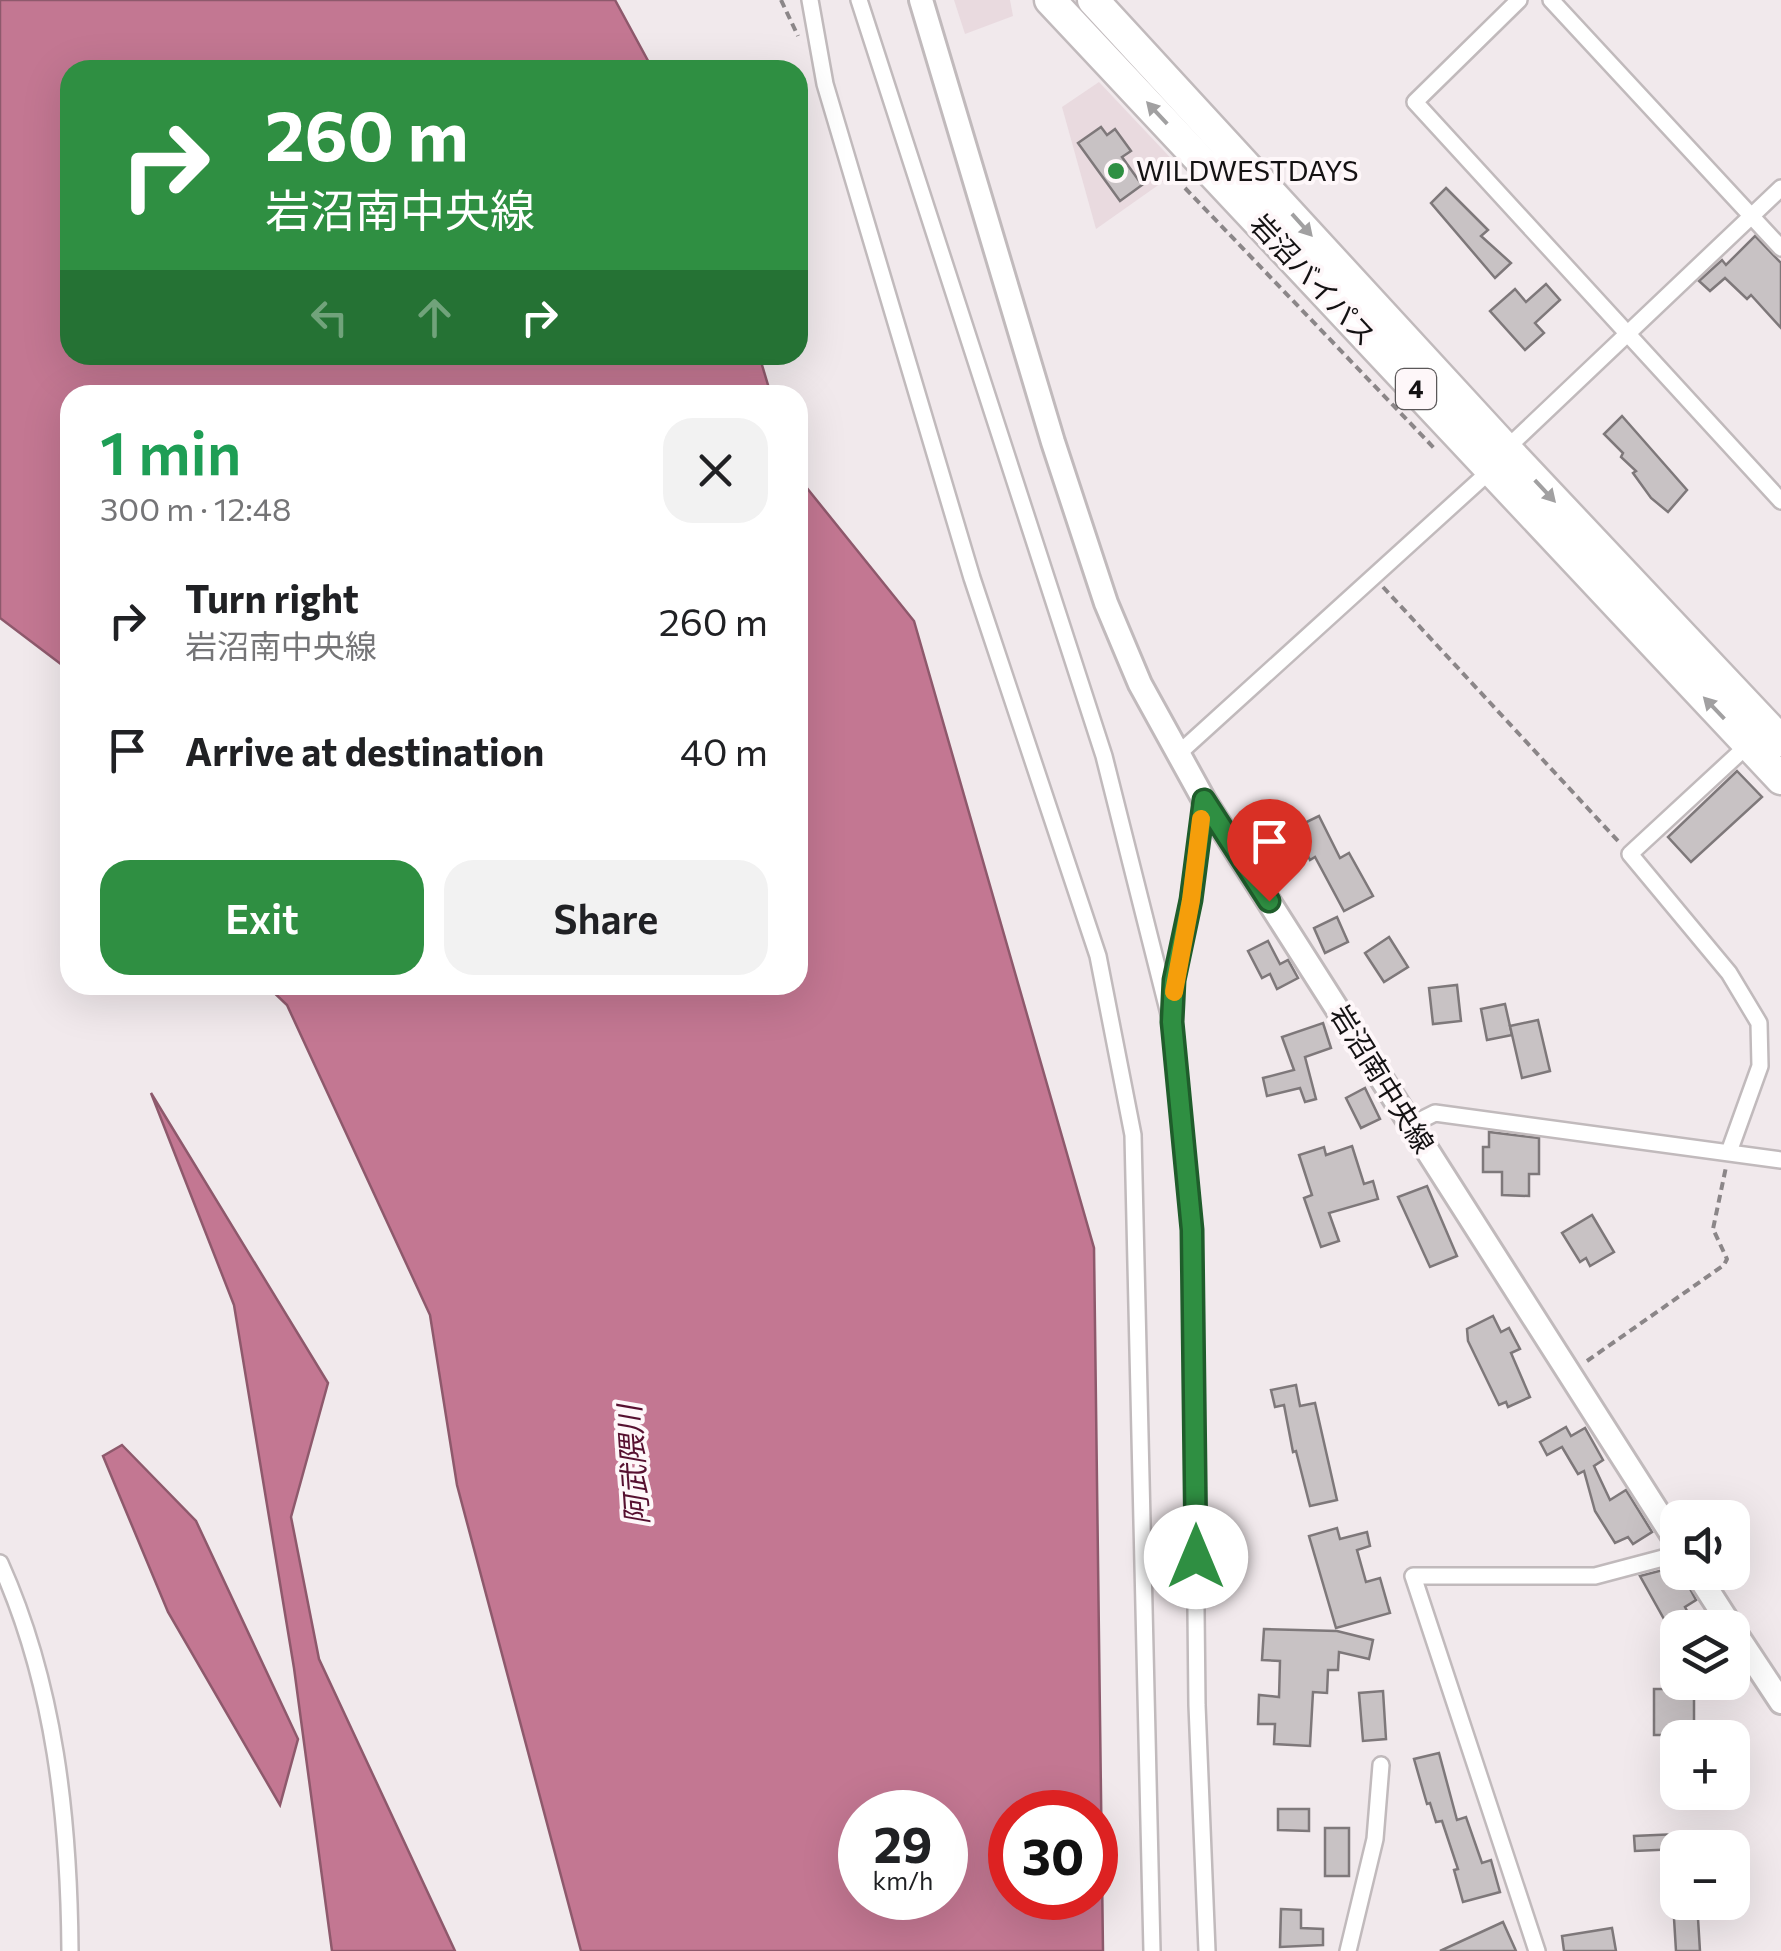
<!DOCTYPE html>
<meta charset="utf-8">
<style>
body{margin:0;font-family:Commissioner,"Noto Sans JP",sans-serif;background:#f2f2f2;color:#202124;height:100vh;display:flex;flex-direction:column;font-size:38px;white-space:nowrap}
*{box-sizing:border-box;margin:0}
p{font-size:32px;color:#757577}
.icon{flex:none;width:55px;height:55px;fill:none;stroke:currentColor;stroke-width:2;stroke-linecap:round;stroke-linejoin:round}
.map{position:relative;flex:1;overflow:hidden}
.panel{position:absolute;left:60px;top:385px;width:748px;height:610px;display:flex;flex-direction:column;background:#fff;border-radius:30px;box-shadow:0 10px 40px #0002}
.panel>*{flex:none}
.guide{position:absolute;left:60px;top:60px;width:748px;height:305px;border-radius:30px;box-shadow:0 10px 40px #0002;background:#2f8f42;color:#fff;overflow:hidden}
.buttons{position:absolute;left:1660px;top:1500px;display:grid;gap:20px}
.buttons a{display:grid;place-items:center;width:90px;height:90px;border-radius:20px;background:#fff;box-shadow:0 10px 40px #0002;font-size:50px}
.speed{position:absolute;left:838px;top:1790px;display:flex;gap:20px;font-size:50px;font-weight:700;text-align:center}
.speed>*{display:grid;place-content:center;width:130px;height:130px;border-radius:50%;background:#fff;box-shadow:0 10px 40px #0002;line-height:1}
.speed small{font-size:25px;font-weight:400}
.speed .limit{border:15px solid #d22;background:#fff;color:#111}
.pin{position:absolute;display:grid;place-items:center;width:85px;height:85px;color:#fff;margin:-102px -42px;border-radius:50% 50% 50% 0;rotate:-45deg;box-shadow:0 0 10px #0007}
.pin .icon{rotate:45deg}
.me{position:absolute;width:110px;margin:-55px;rotate:0deg;stroke-linejoin:round;filter:drop-shadow(0 0 8px #0008)}
.turn{display:flex;align-items:center;gap:35px;height:210px;padding:0 40px;font-size:45px}
.turn .icon{width:130px;height:130px;stroke-width:2.5}
.turn b{display:block;font-size:70px;line-height:85px}
.lanes{display:flex;align-items:center;height:95px;padding:0 40px;background:#0003;justify-content:center;gap:50px;direction:ltr}
.lanes .off{opacity:.35}
.round{display:grid;place-items:center;flex:none;width:105px;height:105px;border-radius:30px;background:#f2f2f2}
.head{display:flex;align-items:center;justify-content:space-between;height:170px;padding:0 40px}
h1{font-size:60px;font-weight:600;line-height:75px;color:#1e9e55}
.primary-button{display:flex;gap:20px;margin-top:auto;padding:20px 40px}
.primary-button a{flex:1;height:115px;border-radius:30px;background:#2f8f42;color:#fff;font-size:40px;font-weight:600;line-height:115px;text-align:center}
.primary-button a+a{background:#f2f2f2;color:#202124}
ul{padding:0;list-style:none}
li{display:flex;align-items:center;gap:30px;height:130px;padding:0 40px}
li div{flex:1}
li b{display:block;font-size:38px}
li em{font-style:normal}
.map>svg:first-child{display:block}
.built{fill:#e9dadf}
.water{fill:#c37792;stroke:#8e596c;stroke-width:2.5;fill-rule:evenodd}
.building{fill:#c8c2c4;stroke:#7e787a;stroke-width:2.5}
.lines{fill:none;stroke-linecap:round;stroke-linejoin:round}
.street-casing{stroke:#c1babc;stroke-width:20}
.secondary-casing{stroke:#c1babc;stroke-width:28}
.highway-casing{stroke:#c1babc;stroke-width:35}
.path{stroke:#8b8688;stroke-width:4;stroke-dasharray:8 5;stroke-linecap:butt}
.street{stroke:#fff;stroke-width:15}
.secondary{stroke:#fff;stroke-width:22}
.highway{stroke:#fff;stroke-width:30}
.oneway{fill:#a1a0a1}
.route-casing{stroke:#1f5d2b;stroke-width:25}
.route{stroke:#2f8f42;stroke-width:18}
.slow{stroke:#f59e0b;stroke-width:18}
.poi-dot{fill:#2f8f42;stroke:#fef7f9;stroke-width:4}
.labels{text-anchor:middle;stroke-width:8;stroke-linejoin:round;paint-order:stroke}
.shield{fill:#fef7f9;stroke:#5a5758;stroke-width:2.5}
.shield-label{font-size:25px;font-weight:bold;fill:#141213}
.poi-label{font-size:28px;fill:#141213;stroke:#fef7f9;text-anchor:start}
.street-label{font-size:28px;fill:#141213;stroke:#fef7f9}
.water-label{font-size:30px;font-style:italic;fill:#561030;stroke:#fef7f9}
</style>
<div class="map">
<svg width="1781" height="1951" viewBox="0 0 1781 1951">
<rect width="100%" height="100%" fill="#f1e9ec"/>
<!-- built -->
<g class="built">
<path d="M 954,0 L 1010,0 L 1013,16 L 965,34 Z"/>
<path d="M 1099,82 L 1181,169 L 1096,229 L 1062,107 Z"/>
</g>
<!-- water -->
<g class="water">
<path d="M 0,0 L 615,0 L 653,70 L 70,70 L 70,355 L 759,355 L 771,395 L 70,395 L 70,671 L 0,618 Z"/>
<path d="M 798,477 L 914,621 L 1094,1248 L 1103,1951 L 581,1951 L 457,1485 L 430,1315 L 287,1005 L 266,985 L 798,985 ZM 860,1812 L 945,1812 L 945,1898 L 860,1898 ZM 1010,1812 L 1095,1812 L 1095,1898 L 1010,1898 Z"/>
<path d="M 151,1093 L 328,1383 L 291,1517 L 319,1659 L 455,1951 L 332,1951 L 294,1668 L 234,1305 Z"/>
<path d="M 122,1445 L 196,1521 L 298,1739 L 280,1805 L 168,1612 L 103,1456 Z"/>
</g>
<!-- building -->
<g class="building">
<path d="M 1101,127 L 1107,135 L 1115,129 L 1131,151 L 1122,157 L 1142,185 L 1120,201 L 1078,143 Z"/>
<path d="M 1446,188 L 1488,230 L 1481,236 L 1511,263 L 1495,278 L 1431,203 Z"/>
<path d="M 1755,236 L 1781,263 L 1781,328 L 1751,295 L 1747,299 L 1725,278 L 1710,291 L 1699,281 L 1722,260 L 1726,265 Z"/>
<path d="M 1546,284 L 1560,300 L 1535,323 L 1544,333 L 1525,350 L 1490,311 L 1515,289 L 1526,302 Z"/>
<path d="M 1622,416 L 1687,490 L 1668,512 L 1651,498 L 1633,473 L 1636,471 L 1621,457 L 1623,453 L 1604,434 Z"/>
<path d="M 1737,771 L 1762,797 L 1691,862 L 1668,837 Z"/>
<path d="M 1319,816 L 1340,858 L 1349,853 L 1373,896 L 1344,911 L 1315,857 L 1310,860 L 1294,828 Z"/>
<path d="M 1337,917 L 1348,942 L 1325,953 L 1314,928 Z"/>
<path d="M 1389,937 L 1408,967 L 1384,982 L 1365,953 Z"/>
<path d="M 1268,941 L 1280,964 L 1288,960 L 1298,978 L 1277,989 L 1270,974 L 1262,978 L 1248,951 Z"/>
<path d="M 1457,985 L 1461,1021 L 1433,1024 L 1429,988 Z"/>
<path d="M 1505,1004 L 1512,1035 L 1487,1040 L 1481,1009 Z"/>
<path d="M 1538,1020 L 1550,1071 L 1522,1078 L 1510,1026 Z"/>
<path d="M 1323,1023 L 1331,1048 L 1305,1057 L 1316,1099 L 1305,1102 L 1300,1088 L 1267,1096 L 1263,1078 L 1294,1070 L 1282,1037 Z"/>
<path d="M 1365,1088 L 1380,1119 L 1361,1128 L 1346,1098 Z"/>
<path d="M 1489,1132 L 1539,1138 L 1539,1174 L 1529,1174 L 1529,1196 L 1502,1195 L 1502,1172 L 1483,1172 L 1483,1147 L 1489,1147 Z"/>
<path d="M 1352,1146 L 1364,1184 L 1373,1181 L 1378,1199 L 1329,1213 L 1339,1241 L 1321,1247 L 1304,1198 L 1312,1195 L 1299,1155 L 1324,1147 L 1326,1155 Z"/>
<path d="M 1427,1186 L 1457,1256 L 1430,1267 L 1398,1197 Z"/>
<path d="M 1592,1215 L 1614,1252 L 1590,1266 L 1586,1258 L 1580,1262 L 1562,1233 Z"/>
<path d="M 1493,1316 L 1501,1332 L 1509,1328 L 1520,1349 L 1511,1353 L 1530,1397 L 1508,1407 L 1506,1402 L 1499,1405 L 1468,1341 L 1467,1329 Z"/>
<path d="M 1296,1385 L 1300,1406 L 1315,1403 L 1337,1500 L 1310,1506 L 1296,1451 L 1293,1452 L 1284,1405 L 1275,1407 L 1271,1390 Z"/>
<path d="M 1566,1427 L 1571,1436 L 1585,1428 L 1603,1460 L 1594,1466 L 1610,1500 L 1626,1490 L 1652,1532 L 1633,1544 L 1628,1537 L 1615,1543 L 1595,1511 L 1584,1471 L 1578,1474 L 1562,1447 L 1547,1455 L 1540,1442 Z"/>
<path d="M 1337,1528 L 1340,1539 L 1367,1532 L 1370,1546 L 1357,1550 L 1366,1582 L 1380,1578 L 1390,1613 L 1336,1628 L 1309,1536 Z"/>
<path d="M 1678,1566 L 1678,1572 L 1681,1572 L 1696,1600 L 1685,1607 L 1696,1628 L 1669,1628 L 1640,1576 Z"/>
<path d="M 1264,1629 L 1337,1631 L 1373,1640 L 1369,1659 L 1339,1652 L 1338,1670 L 1328,1670 L 1327,1693 L 1313,1692 L 1310,1746 L 1274,1744 L 1275,1724 L 1258,1724 L 1259,1695 L 1279,1697 L 1280,1661 L 1262,1660 Z"/>
<rect x="1654" y="1689" width="40" height="46"/>
<path d="M 1383,1691 L 1386,1739 L 1363,1741 L 1359,1693 Z"/>
<path d="M 1439,1753 L 1457,1820 L 1466,1817 L 1482,1863 L 1491,1860 L 1500,1892 L 1463,1902 L 1454,1870 L 1458,1869 L 1442,1821 L 1436,1822 L 1430,1803 L 1427,1804 L 1414,1759 Z"/>
<path d="M 1278,1809 L 1309,1809 L 1309,1831 L 1278,1830 Z"/>
<rect x="1325" y="1828" width="24" height="48"/>
<path d="M 1678,1834 L 1678,1849 L 1635,1851 L 1634,1836 Z"/>
<path d="M 1673,1902 L 1697,1902 L 1700,1951 L 1676,1951 Z"/>
<path d="M 1281,1909 L 1301,1910 L 1301,1928 L 1323,1929 L 1323,1945 L 1280,1947 Z"/>
<path d="M 1503,1922 L 1516,1951 L 1440,1951 Z"/>
<path d="M 1612,1928 L 1616,1951 L 1564,1951 L 1562,1936 Z"/>
</g>
<g class="lines">
<defs>
<g id="street">
<path d="M 810,0 L 825,84 L 972,578 L 1098,956 L 1133,1135 L 1152,1951"/>
<path d="M 859,0 L 1104,756 L 1171,1022 L 1192,1230 L 1197,1705 L 1207,1951"/>
<path d="M 1519,0 L 1415,102 L 1781,501"/>
<path d="M 1551,0 L 1781,248"/>
<path d="M 1506,449 L 1781,188"/>
<path d="M 1178,754 L 1491,470"/>
<path d="M 1172,1008 L 1204,800"/>
<path d="M 1411,1125 L 1435,1113 L 1781,1160"/>
<path d="M 1729,1152 L 1760,1066 L 1759,1023 L 1729,973 L 1630,854 L 1749,744"/>
<path d="M 0,1563 C 55,1685 69,1819 70,1951"/>
<path d="M 1348,1951 L 1375,1839 L 1381,1765"/>
<path d="M 1537,1951 L 1413,1576 L 1595,1576 L 1678,1554"/>
</g>
<g id="secondary">
<path d="M 921,0 L 1053,442 L 1106,603 L 1140,684 L 1204,800 L 1678,1544"/>
<path d="M 1696,1572 L 1732,1628"/>
<path d="M 1732,1628 L 1781,1702"/>
</g>
<g id="highway">
<path d="M 1050,0 L 1781,779"/>
<path d="M 1093,0 L 1506,449 L 1781,741"/>
</g>
</defs>
<!-- street casing -->
<use href="#street" class="street-casing"/>
<!-- secondary casing -->
<use href="#secondary" class="secondary-casing"/>
<!-- highway casing -->
<use href="#highway" class="highway-casing"/>
<!-- path -->
<g class="path">
<path d="M 781,0 L 798,36"/>
<path d="M 1185,188 L 1434,448"/>
<path d="M 1383,587 L 1618,841"/>
<path d="M 1587,1361 L 1724,1265 L 1727,1259 L 1713,1229 L 1726,1167"/>
</g>
<!-- street -->
<use href="#street" class="street"/>
<!-- secondary -->
<use href="#secondary" class="secondary"/>
<!-- highway -->
<use href="#highway" class="highway"/>
</g>
<!-- one-way arrows -->
<defs><path id="oneway-solid" d="M-6-.8H1V-3.2L6.5 0L1 3.2V.8H-6Z" transform="scale(2.5)"/></defs>
<g class="oneway">
<use href="#oneway-solid" transform="translate(1157 113) rotate(-133)"/>
<use href="#oneway-solid" transform="translate(1302 225) rotate(48)"/>
<use href="#oneway-solid" transform="translate(1545 491) rotate(47)"/>
<use href="#oneway-solid" transform="translate(1714 708) rotate(-134)"/>
</g>
<g class="lines">
<defs>
<path id="route" d="M 1196,1557 L 1192,1230 L 1172,1022 L 1174,980 L 1191,900 L 1204,800 L 1269,901"/>
</defs>
<!-- route casing -->
<use href="#route" class="route-casing"/>
<!-- route -->
<use href="#route" class="route"/>
<!-- slow -->
<path class="slow" d="M 1174,992 L 1191,900 L 1201,819"/>
</g>
<!-- markers -->
<circle class="poi-dot" cx="1116" cy="171" r="10"/>
<g class="labels">
<!-- shield labels -->
<rect class="shield" x="1396" y="369" width="40" height="40" rx="8"/>
<g class="shield-label">
<text x="1416" y="398">4</text>
</g>
<!-- poi labels -->
<g class="poi-label">
<text x="1136" y="181">WILDWESTDAYS</text>
</g>
<!-- street labels -->
<g class="street-label">
<text transform="translate(1313 280) rotate(47)" y="10">岩沼バイパス</text>
<text transform="translate(1382 1079) rotate(58)" y="10">岩沼南中央線</text>
</g>
<!-- water labels -->
<g class="water-label">
<text transform="translate(634 1465) rotate(-94)" y="10">阿武隈川</text>
</g>
</g>
</svg>
<div class="buttons">
<a><svg class="icon" aria-label="sound" viewBox="0 0 24 24"><path d="M4 9h4l5-4v14l-5-4H4zM17 9q2 3 0 6"/></svg></a>
<a><svg class="icon" aria-label="layers" viewBox="0 0 24 24"><path d="M12 4l9 5-9 5-9-5zM3 14l9 5 9-5"/></svg></a>
<a>+</a>
<a>−</a>
</div>
<div class="speed"><div>29<small>km/h</small></div><div class="limit">30</div></div>
<div class="pin" style="left:1269px;top:901px;background:#d93025"><svg class="icon" aria-label="arrive" viewBox="0 0 24 24"><path d="M6 21V4h12l-3 4 3 4H6"/></svg></div>
<svg class="me" style="left:1196px;top:1557px" viewBox="-20 -20 40 40"><circle r="19" fill="#fff"/><path d="M0-13L10 11 0 6-10 11z" fill="#2f8f42"/></svg>
<div class="guide">
<div class="turn"><svg class="icon" aria-label="right" viewBox="0 0 24 24"><path d="M7 20v-9h11M14 6l5 5-5 5"/></svg><div><b>260 m</b>岩沼南中央線</div></div>
<div class="lanes"><svg class="icon off" aria-label="left" viewBox="0 0 24 24"><path d="M17 20v-9H6M10 6l-5 5 5 5"/></svg><svg class="icon off" aria-label="ahead" viewBox="0 0 24 24"><path d="M12 20V5M6 11l6-6 6 6"/></svg><svg class="icon" aria-label="right" viewBox="0 0 24 24"><path d="M7 20v-9h11M14 6l5 5-5 5"/></svg></div>
</div>
<section class="panel">
<div class="head"><div><h1>1 min</h1><p>300 m · 12:48</p></div><a class="round"><svg class="icon" aria-label="close" viewBox="0 0 24 24"><path d="M6 6l12 12M18 6L6 18"/></svg></a></div>
<ul>
<li><svg class="icon" aria-label="right" viewBox="0 0 24 24"><path d="M7 20v-9h11M14 6l5 5-5 5"/></svg><div><b>Turn right</b><p>岩沼南中央線</p></div><em>260 m</em></li>
<li><svg class="icon" aria-label="arrive" viewBox="0 0 24 24"><path d="M6 21V4h12l-3 4 3 4H6"/></svg><div><b>Arrive at destination</b></div><em>40 m</em></li>
</ul>
<div class="primary-button"><a>Exit</a><a>Share</a></div>
</section>
</div>
